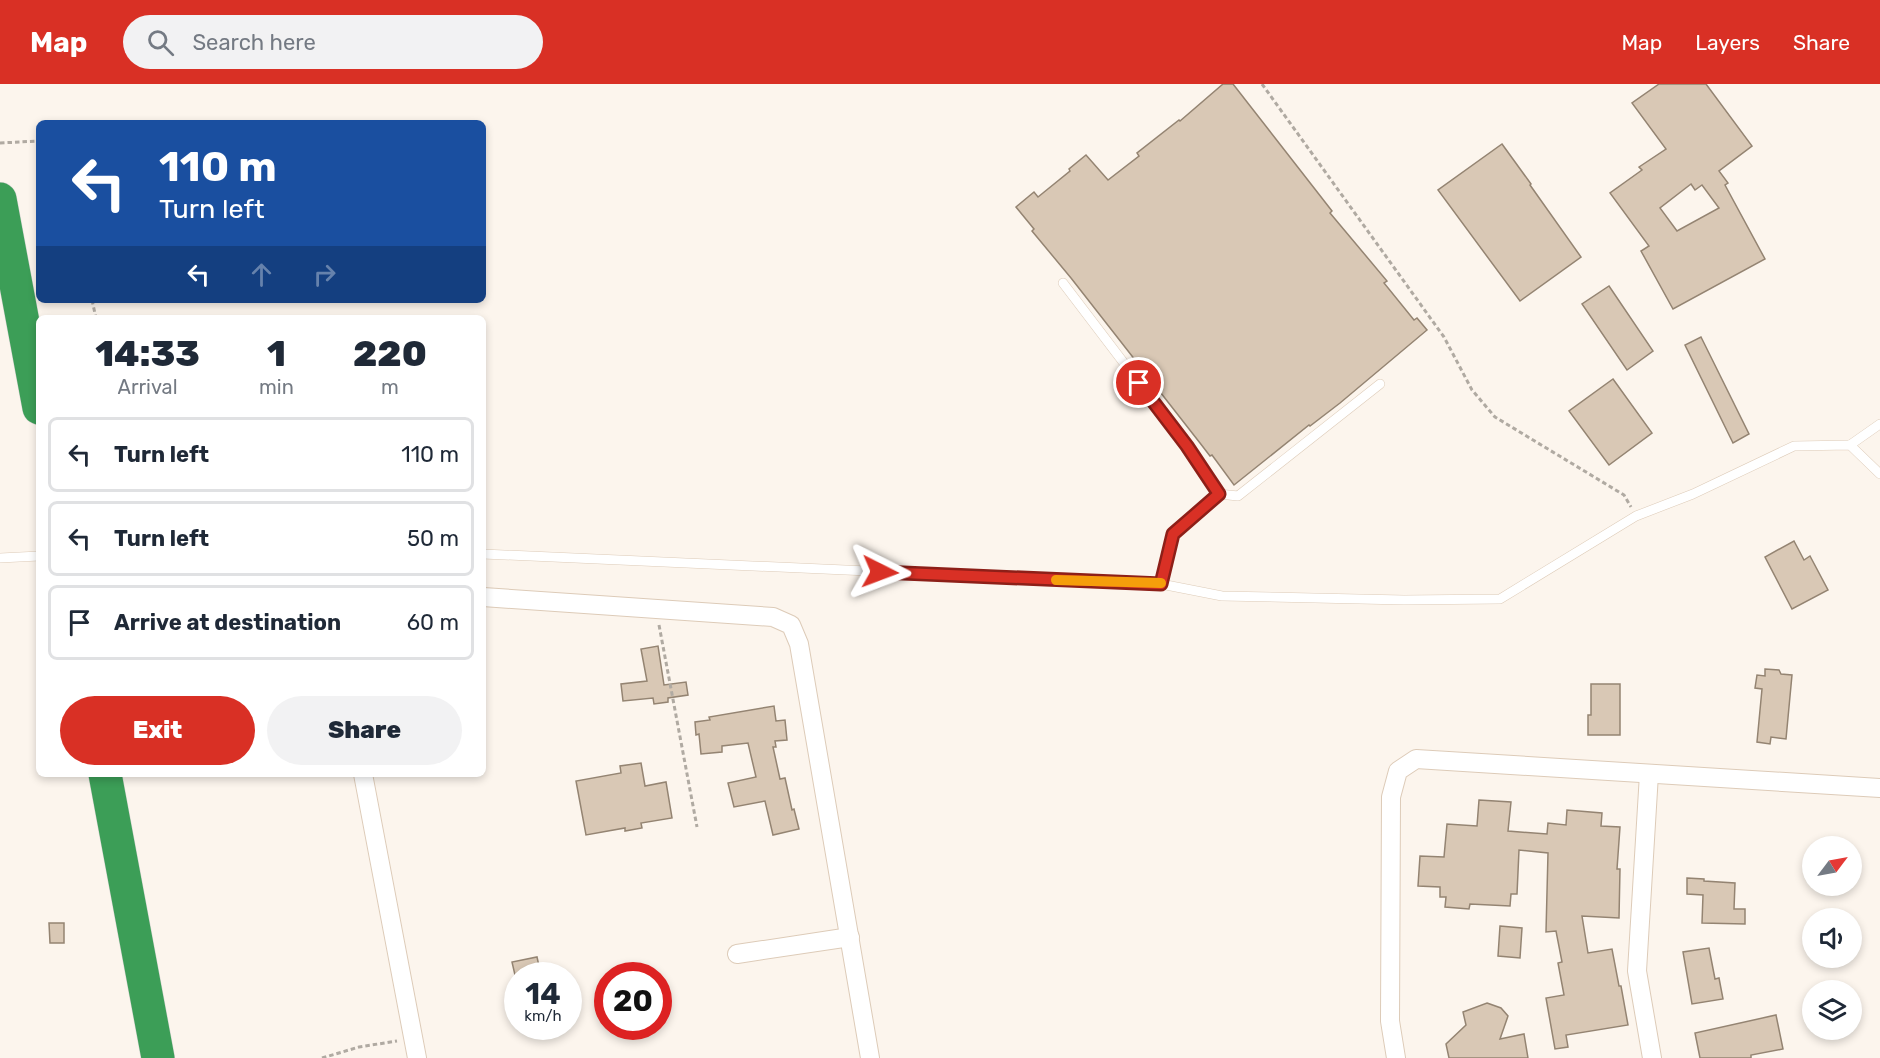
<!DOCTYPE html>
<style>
body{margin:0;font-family:Rubik,sans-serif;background:#f2f2f3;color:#1f2937;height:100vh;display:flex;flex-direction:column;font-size:22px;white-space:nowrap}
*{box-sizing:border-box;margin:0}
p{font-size:20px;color:#747a83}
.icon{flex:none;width:33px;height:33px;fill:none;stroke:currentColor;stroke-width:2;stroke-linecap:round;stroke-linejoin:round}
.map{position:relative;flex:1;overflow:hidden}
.side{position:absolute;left:36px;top:231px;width:450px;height:462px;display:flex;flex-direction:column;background:#fff;border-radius:9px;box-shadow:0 3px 9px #0003}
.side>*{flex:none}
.guide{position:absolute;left:36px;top:36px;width:450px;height:183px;border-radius:9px;box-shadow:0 3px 9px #0003;background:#1a4fa0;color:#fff;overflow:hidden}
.needle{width:39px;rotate:58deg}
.tools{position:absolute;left:1802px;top:752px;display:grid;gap:12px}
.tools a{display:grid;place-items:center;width:60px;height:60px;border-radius:50%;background:#fff;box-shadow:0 3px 9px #0003;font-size:30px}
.speed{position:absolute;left:504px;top:878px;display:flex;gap:12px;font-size:30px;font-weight:700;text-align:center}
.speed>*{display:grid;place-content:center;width:78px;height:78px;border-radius:50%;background:#fff;box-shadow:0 3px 9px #0003;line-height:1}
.speed small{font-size:15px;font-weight:400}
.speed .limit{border:9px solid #d22;background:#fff;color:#111}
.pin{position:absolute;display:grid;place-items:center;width:51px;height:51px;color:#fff;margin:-26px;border:3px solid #fff;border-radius:50%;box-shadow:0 2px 6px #0007}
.me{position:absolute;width:66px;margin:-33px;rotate:93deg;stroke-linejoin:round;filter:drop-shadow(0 0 4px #0008)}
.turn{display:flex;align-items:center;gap:21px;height:126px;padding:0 24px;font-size:27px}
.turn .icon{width:78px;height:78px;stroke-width:2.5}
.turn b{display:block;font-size:42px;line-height:51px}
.lanes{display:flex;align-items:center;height:57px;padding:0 24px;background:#0003;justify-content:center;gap:30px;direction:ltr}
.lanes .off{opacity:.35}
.eta{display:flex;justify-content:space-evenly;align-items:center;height:102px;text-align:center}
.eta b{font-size:36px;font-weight:800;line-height:42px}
.cta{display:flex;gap:12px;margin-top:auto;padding:12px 24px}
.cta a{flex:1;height:69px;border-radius:36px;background:#d93025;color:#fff;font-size:24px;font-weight:800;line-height:69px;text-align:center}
.cta a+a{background:#f2f2f3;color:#1f2937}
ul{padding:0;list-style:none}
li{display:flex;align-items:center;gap:18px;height:75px;margin:0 12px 9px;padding:0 12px;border:3px solid #e0e1e3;border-radius:9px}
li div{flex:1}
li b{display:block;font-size:22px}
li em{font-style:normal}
header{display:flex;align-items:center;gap:36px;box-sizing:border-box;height:84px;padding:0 30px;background:#d93025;color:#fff}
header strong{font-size:28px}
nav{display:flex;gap:33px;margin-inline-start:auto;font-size:21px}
.search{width:420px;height:54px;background:#f2f2f3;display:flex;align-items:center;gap:15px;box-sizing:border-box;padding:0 21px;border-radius:33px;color:#747a83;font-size:22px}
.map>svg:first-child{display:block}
.building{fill:#d9c8b5;stroke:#948472;stroke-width:1.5;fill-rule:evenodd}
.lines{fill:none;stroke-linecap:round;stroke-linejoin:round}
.lane-casing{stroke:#ddcbb8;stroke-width:10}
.street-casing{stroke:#ddcbb8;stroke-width:20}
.highway-casing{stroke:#d3d2d0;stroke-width:34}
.path{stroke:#b0aaa2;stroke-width:3;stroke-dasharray:4.5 3;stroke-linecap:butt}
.lane{stroke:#fff;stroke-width:9}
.street{stroke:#fff;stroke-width:18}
.highway{stroke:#3c9e57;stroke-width:33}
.route-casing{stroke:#8d1f18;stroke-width:15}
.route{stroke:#d93025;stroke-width:10}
.slow{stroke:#f59e0b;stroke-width:10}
</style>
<header>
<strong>Map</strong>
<div class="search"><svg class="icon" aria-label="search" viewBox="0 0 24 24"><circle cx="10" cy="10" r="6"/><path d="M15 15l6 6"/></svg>Search here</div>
<nav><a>Map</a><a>Layers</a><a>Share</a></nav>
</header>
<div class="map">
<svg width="1880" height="974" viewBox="0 0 1880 974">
<rect width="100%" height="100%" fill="#fcf5ed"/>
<!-- building -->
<g class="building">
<path d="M 1223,0 L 1233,0 L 1332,127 L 1330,129 L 1387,197 L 1384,199 L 1414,236 L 1417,234 L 1427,246 L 1340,319 L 1310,342 L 1309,341 L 1234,401 L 1212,371 L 1210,372 L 1200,359 L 1071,194 L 1032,147 L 1034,145 L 1016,123 L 1034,108 L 1038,113 L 1070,87 L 1069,85 L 1086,71 L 1108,96 L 1139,72 L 1137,69 L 1179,36 L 1180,37 Z"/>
<path d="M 1659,0 L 1706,0 L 1752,62 L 1719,87 L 1728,99 L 1725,101 L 1765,175 L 1673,225 L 1641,167 L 1649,162 L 1610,109 L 1642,86 L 1639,83 L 1666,65 L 1632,19 ZM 1691,100 L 1695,106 L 1702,101 L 1719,124 L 1677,147 L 1660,124 Z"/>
<path d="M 1502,60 L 1531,100 L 1530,101 L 1581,173 L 1520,217 L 1438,106 Z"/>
<path d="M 1609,202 L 1653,267 L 1627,286 L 1582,220 Z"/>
<path d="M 1701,253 L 1749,350 L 1733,359 L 1685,261 Z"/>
<path d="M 1613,295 L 1652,349 L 1609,381 L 1569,327 Z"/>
<path d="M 1794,457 L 1804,476 L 1810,472 L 1828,506 L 1792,525 L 1765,473 Z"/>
<path d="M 658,562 L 664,601 L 686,598 L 688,611 L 668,614 L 668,618 L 654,620 L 653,614 L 623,617 L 621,600 L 647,597 L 641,565 Z"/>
<path d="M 1765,585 L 1779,586 L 1781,590 L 1792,591 L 1786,655 L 1771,653 L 1770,660 L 1757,658 L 1762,605 L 1755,604 L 1757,591 L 1765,592 Z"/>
<path d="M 1591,600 L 1620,600 L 1620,651 L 1588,651 L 1588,631 L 1591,631 Z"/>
<path d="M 774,622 L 776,637 L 785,636 L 787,656 L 775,657 L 776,663 L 773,663 L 780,695 L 785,694 L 792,726 L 794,725 L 799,745 L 773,751 L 765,717 L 734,723 L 728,699 L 756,693 L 748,659 L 722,662 L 722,668 L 701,670 L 699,650 L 696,651 L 695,638 L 710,636 L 709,633 Z"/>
<path d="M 641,679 L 645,702 L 666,698 L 672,734 L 641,739 L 642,744 L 625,747 L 625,744 L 586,751 L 576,697 L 621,689 L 620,682 Z"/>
<path d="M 1479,716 L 1511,718 L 1508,747 L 1547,750 L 1548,739 L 1566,741 L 1567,726 L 1602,729 L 1601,742 L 1620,743 L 1617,785 L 1620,785 L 1619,834 L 1582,832 L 1588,869 L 1612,865 L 1619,902 L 1621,902 L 1628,941 L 1566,951 L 1568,963 L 1555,965 L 1546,914 L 1564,911 L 1558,879 L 1562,878 L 1556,847 L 1546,848 L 1548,769 L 1519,766 L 1517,810 L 1511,810 L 1510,822 L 1470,820 L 1469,825 L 1445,823 L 1446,813 L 1440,813 L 1440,803 L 1418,802 L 1420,772 L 1444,773 L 1447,740 L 1477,742 Z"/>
<path d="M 1687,794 L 1704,795 L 1704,797 L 1735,799 L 1734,825 L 1745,825 L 1745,840 L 1702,839 L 1703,811 L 1687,810 Z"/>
<path d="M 49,839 L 64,839 L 64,859 L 50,859 Z"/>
<path d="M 1500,842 L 1522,844 L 1520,874 L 1498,872 Z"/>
<path d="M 1709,864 L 1715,895 L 1719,894 L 1723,915 L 1692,920 L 1683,868 Z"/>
<path d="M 537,873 L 541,891 L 515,891 L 512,878 Z"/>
<path d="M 1487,919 L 1501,924 L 1508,932 L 1500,955 L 1524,950 L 1528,974 L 1449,974 L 1446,960 L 1466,941 L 1463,928 Z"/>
<path d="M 1776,931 L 1783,965 L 1751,971 L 1751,974 L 1700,974 L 1695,949 Z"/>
</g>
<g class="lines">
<defs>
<g id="lane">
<path d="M 1063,199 L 1187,362 L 1219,410"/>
<path d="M 1850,361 L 1880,340"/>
<path d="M 483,470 L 1161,500 L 1222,512 L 1404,516 L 1500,515 L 1636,432 L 1693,410 L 1794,362 L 1850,361 L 1880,390"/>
<path d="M 0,474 L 39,472"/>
<path d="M 1161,500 L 1173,450 L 1219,410 L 1238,412 L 1380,300"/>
</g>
<g id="street">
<path d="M 483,513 L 773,533 L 791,541 L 799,560 L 870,974"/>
<path d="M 363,690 L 417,974"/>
<path d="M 1649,690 L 1637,887 L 1652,974"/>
<path d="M 737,870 L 850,853"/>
<path d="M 1396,974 L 1390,937 L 1391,713 L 1398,687 L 1416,675 L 1880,704"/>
</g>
<g id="highway">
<path d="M 0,115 L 39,324"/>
<path d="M 105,690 L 158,974"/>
</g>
</defs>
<!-- lane casing -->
<use href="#lane" class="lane-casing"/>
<!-- street casing -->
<use href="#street" class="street-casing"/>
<!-- highway casing -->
<use href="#highway" class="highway-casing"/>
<!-- path -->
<g class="path">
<path d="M 1262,0 L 1444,253 L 1472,306 L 1495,333 L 1624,411 L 1631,423"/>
<path d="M 0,59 L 39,57"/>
<path d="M 92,216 L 96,234"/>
<path d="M 659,541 L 697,743"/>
<path d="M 322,974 L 359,963 L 397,957"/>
</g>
<!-- lane -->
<use href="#lane" class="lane"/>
<!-- street -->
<use href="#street" class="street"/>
<!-- highway -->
<use href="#highway" class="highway"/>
</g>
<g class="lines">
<defs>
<path id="route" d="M 880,488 L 1161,500 L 1173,450 L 1219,410 L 1187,362 L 1139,299"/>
</defs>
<!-- route casing -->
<use href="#route" class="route-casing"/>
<!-- route -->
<use href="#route" class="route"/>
<!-- slow -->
<path class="slow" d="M 1056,496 L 1161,499"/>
</g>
</svg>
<div class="tools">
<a><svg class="needle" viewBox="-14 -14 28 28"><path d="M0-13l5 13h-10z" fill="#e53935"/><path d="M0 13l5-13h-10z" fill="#747a83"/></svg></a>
<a><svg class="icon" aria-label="sound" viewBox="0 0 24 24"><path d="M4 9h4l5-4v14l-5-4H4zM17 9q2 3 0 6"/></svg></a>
<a><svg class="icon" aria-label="layers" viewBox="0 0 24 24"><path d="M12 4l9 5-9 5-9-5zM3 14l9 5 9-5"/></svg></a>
</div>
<div class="speed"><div>14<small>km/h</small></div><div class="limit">20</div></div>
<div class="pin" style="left:1139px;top:299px;background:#d93025"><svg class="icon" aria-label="arrive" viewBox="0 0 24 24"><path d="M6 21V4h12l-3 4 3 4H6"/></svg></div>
<svg class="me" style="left:880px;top:488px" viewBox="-20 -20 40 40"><path d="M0-17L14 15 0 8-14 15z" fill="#d93025" stroke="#fff" stroke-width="4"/></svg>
<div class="guide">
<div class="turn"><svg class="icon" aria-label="left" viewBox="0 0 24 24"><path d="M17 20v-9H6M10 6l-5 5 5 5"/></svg><div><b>110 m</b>Turn left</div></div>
<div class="lanes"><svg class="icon" aria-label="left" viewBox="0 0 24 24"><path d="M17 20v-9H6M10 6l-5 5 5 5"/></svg><svg class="icon off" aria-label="ahead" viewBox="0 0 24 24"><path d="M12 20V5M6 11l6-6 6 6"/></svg><svg class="icon off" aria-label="right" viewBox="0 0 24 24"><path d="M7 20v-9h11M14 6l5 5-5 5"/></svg></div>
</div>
<section class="side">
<div class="eta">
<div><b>14:33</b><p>Arrival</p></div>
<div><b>1</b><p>min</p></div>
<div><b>220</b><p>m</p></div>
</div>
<ul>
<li><svg class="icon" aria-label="left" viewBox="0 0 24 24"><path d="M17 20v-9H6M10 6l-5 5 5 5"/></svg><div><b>Turn left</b></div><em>110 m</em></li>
<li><svg class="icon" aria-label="left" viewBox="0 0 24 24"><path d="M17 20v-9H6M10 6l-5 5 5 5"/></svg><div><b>Turn left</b></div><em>50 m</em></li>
<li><svg class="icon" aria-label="arrive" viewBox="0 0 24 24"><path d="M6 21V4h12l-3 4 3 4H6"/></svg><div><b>Arrive at destination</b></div><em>60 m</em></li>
</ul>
<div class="cta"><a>Exit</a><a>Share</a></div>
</section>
</div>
